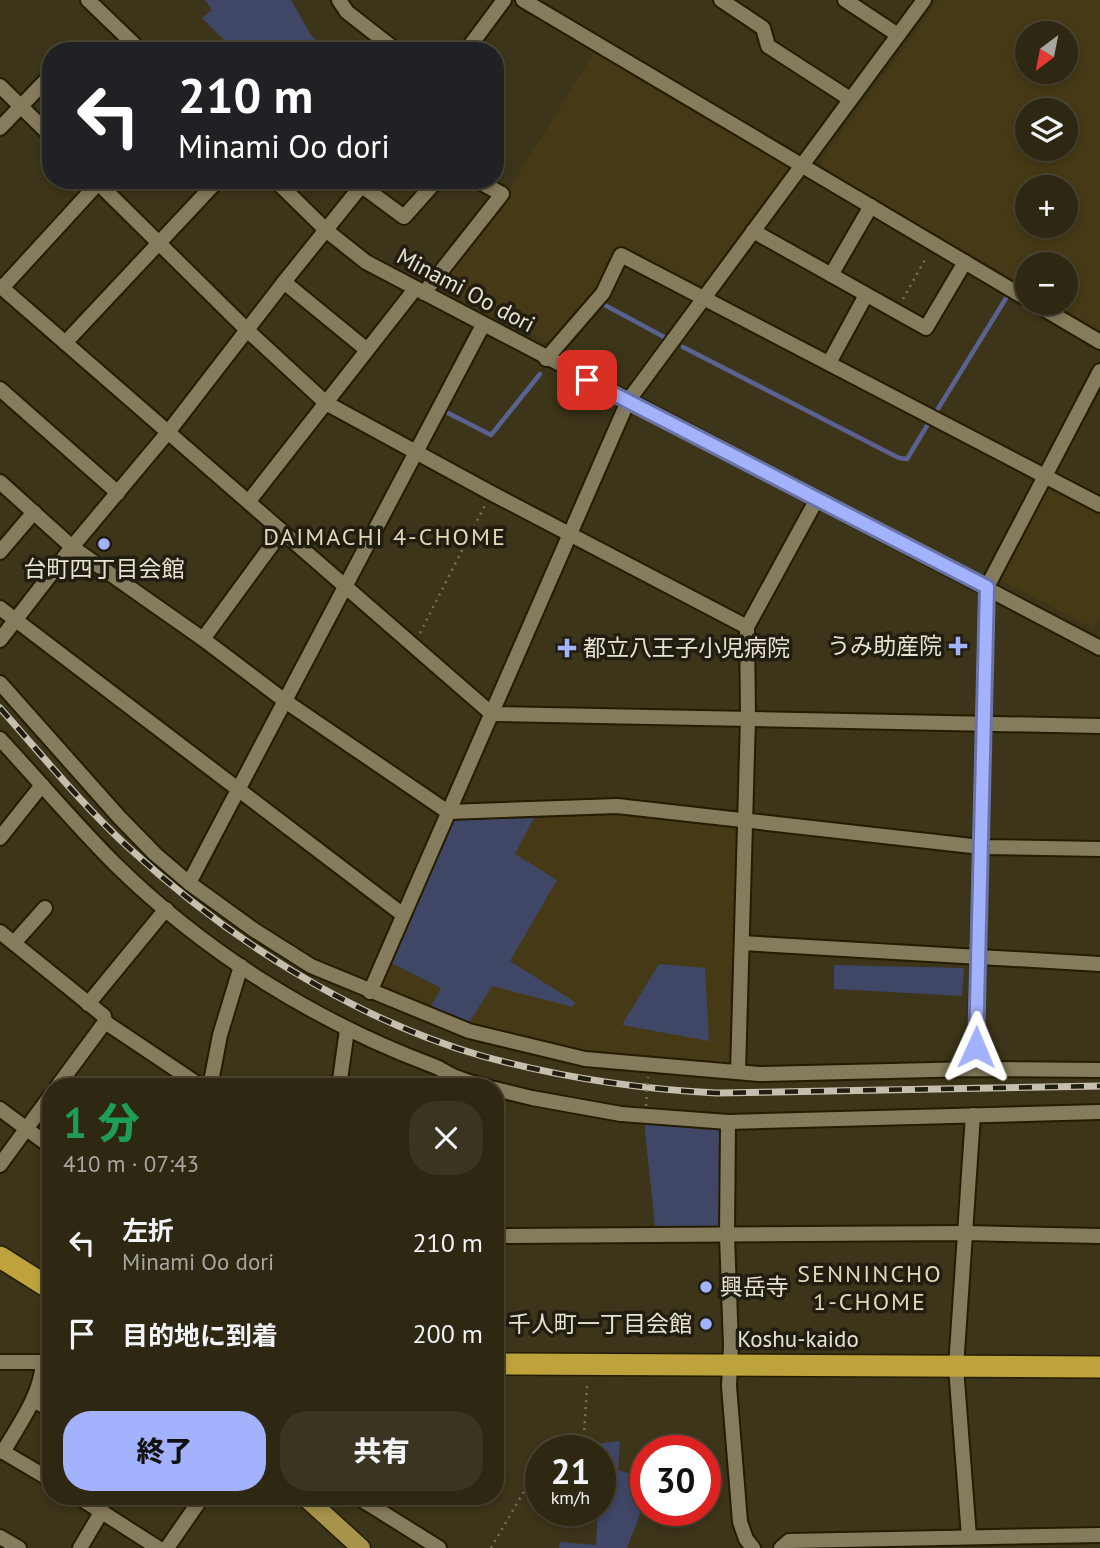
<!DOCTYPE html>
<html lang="ja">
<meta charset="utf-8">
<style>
body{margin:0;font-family:"PT Sans","Noto Sans JP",sans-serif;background:#3a3421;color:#f1f3f6;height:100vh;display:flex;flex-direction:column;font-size:26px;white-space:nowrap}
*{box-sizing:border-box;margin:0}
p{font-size:23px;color:#a7a6a0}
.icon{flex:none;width:38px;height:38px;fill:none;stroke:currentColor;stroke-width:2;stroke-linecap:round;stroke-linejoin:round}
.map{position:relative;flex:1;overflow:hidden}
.side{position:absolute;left:42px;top:1078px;width:462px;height:427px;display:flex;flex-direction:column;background:#2e2813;border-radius:28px;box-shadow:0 4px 10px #0003,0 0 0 2px #494433}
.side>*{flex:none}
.hud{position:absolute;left:42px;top:42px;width:462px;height:147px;border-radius:28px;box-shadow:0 4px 10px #0003,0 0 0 2px #494433;background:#202124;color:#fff;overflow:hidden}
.needle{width:46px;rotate:212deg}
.controls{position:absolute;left:1015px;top:21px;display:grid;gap:14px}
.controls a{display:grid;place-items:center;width:63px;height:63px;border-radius:50%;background:#2e2813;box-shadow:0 4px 10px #0003,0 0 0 2px #494433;font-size:35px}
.speed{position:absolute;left:525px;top:1435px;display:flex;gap:14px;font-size:35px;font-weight:700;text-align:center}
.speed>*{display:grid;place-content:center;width:91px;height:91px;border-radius:50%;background:#2e2813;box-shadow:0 4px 10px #0003,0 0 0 2px #494433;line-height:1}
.speed small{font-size:18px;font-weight:400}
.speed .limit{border:10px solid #d22;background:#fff;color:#111}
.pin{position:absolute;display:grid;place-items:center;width:60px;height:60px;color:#fff;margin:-30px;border-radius:14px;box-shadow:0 4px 10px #0006}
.me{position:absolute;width:77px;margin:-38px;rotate:1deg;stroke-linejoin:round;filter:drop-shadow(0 0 5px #0008)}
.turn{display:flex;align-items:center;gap:24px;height:147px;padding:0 21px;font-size:32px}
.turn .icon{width:91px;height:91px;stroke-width:2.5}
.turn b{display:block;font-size:49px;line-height:60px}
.round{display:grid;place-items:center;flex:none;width:74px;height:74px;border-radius:28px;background:#3a3421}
.overview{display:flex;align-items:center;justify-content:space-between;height:119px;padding:0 21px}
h1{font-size:42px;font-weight:800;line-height:52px;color:#1e9e55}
.button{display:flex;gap:14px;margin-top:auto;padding:14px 21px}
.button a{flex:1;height:80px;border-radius:28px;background:#a3b2fd;color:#111;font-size:28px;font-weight:800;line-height:80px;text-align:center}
.button a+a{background:#3a3421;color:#f1f3f6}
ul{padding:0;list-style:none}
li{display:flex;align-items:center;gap:21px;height:91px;padding:0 21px}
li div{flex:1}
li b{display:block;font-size:26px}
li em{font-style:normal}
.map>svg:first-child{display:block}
.built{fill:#453a15;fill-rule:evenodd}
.green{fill:#404666}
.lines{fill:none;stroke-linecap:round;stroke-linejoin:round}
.stream{stroke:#596291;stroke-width:4.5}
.minor-casing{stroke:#241c01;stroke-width:18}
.major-casing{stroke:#241c01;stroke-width:21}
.highway-casing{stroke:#241c01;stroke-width:24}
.path{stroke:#777058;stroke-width:2.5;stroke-dasharray:2 5;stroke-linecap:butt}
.minor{stroke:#857c5d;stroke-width:14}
.major{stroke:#a7934a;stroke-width:18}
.highway{stroke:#bea33d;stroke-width:21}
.rail-casing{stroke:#c5c0ae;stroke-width:7}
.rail{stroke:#211d11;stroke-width:4.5;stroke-dasharray:13;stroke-linecap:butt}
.path-bridge{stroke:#777058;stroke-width:2.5;stroke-dasharray:2 5;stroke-linecap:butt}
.route-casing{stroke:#6a74a4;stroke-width:18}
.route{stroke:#a3b2fd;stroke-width:12}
.poi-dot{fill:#a3b2fd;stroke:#211d11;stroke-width:2.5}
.labels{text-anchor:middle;stroke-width:7;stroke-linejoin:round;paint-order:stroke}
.street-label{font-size:23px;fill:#e7e2d2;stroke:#211d11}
.poi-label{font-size:23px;fill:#e7e2d2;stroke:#211d11;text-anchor:end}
.neighbourhood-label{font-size:24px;letter-spacing:2px;fill:#e2d8b7;stroke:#211d11}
</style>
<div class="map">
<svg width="1100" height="1548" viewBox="0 0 1100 1548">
<rect width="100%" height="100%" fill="#3d3519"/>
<!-- built -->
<g class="built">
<path d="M 939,0 L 1100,0 L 1100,330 L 1053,303 L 1066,303 L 1066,264 L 1027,264 L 1027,287 L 822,168 L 822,159 ZM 1027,33 L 1066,33 L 1066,72 L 1027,72 ZM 1027,110 L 1066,110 L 1066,149 L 1027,149 ZM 1027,187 L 1066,187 L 1066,226 L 1027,226 Z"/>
<path d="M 599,45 L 802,165 L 704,297 L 621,255 L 603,293 L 555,347 L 433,282 L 508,191 Z"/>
<path d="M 1044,476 L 1100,505 L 1100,617 L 1094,629 L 993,576 Z"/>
<path d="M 616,812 L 730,826 L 736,833 L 734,1059 L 728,1067 L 591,1053 L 541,1043 L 459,1020 L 380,988 L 453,821 Z"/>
</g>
<!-- green -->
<g class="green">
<path d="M 205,0 L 291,0 L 311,35 L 328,51 L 235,51 L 202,18 L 212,10 Z"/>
<path d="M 535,816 L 515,854 L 557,880 L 510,961 L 575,1002 L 573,1007 L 492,986 L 469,1023 L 430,1008 L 441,988 L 391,963 L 453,821 Z"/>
<path d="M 659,964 L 705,968 L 709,1041 L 622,1025 Z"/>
<path d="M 834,965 L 964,968 L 962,996 L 834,989 Z"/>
<path d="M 644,1121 L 718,1126 L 721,1130 L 727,1236 L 656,1236 Z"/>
<path d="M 620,1441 L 618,1470 L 644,1478 L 641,1497 L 646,1499 L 627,1548 L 559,1548 L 560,1542 L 596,1545 L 598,1510 L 600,1510 L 600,1451 L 586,1451 L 586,1445 Z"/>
</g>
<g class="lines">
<!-- stream -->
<g class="stream">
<path d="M 603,304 L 664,337"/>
<path d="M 683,347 L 899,458 L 907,459 L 928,424"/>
<path d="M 446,412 L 491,435 L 540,374"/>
<path d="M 936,412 L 1008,295"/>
</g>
<defs>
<g id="minor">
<path d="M 88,0 L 141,51"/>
<path d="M 339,0 L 347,12 L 397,51"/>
<path d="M 523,0 L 1027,299"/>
<path d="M 721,0 L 763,28 L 768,46 L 850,99"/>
<path d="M 845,0 L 898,35"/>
<path d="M 466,51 L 504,0"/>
<path d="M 0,86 L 51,136"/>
<path d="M 0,128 L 51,75"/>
<path d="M 95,180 L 247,330 L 326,403 L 491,493 L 747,627"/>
<path d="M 275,180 L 327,231 L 366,262 L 1100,648"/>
<path d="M 362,186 L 404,217 L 437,180"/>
<path d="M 753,231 L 926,328 L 965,262"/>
<path d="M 831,275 L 871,206"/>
<path d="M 284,282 L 367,350"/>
<path d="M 0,286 L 492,714 L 1100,726"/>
<path d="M 2,288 L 101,180"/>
<path d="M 424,293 L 502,194 L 476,180"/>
<path d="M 1034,303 L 1100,342"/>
<path d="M 65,343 L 218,180"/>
<path d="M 546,359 L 603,293 L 621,255 L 1100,505"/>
<path d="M 829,363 L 866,295"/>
<path d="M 0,389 L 118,493"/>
<path d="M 0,482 L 72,547 L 203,639 L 285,701 L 448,812 L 617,806 L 981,847 L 1100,849"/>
<path d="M 249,501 L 415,289"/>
<path d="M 0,552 L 34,512"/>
<path d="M 0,608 L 402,914"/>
<path d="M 203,639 L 282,531"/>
<path d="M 0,640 L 72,547 L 169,431 L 284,282 L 366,180"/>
<path d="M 0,683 L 119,817 L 155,854 L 189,883 L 254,930 L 311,966 L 469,1031 L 585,1059 L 759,1074 L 975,1069 L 1100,1070"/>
<path d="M 0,739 C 39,781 76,825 116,865 C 206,953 316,1022 434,1066 C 442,1069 449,1075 458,1078 C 467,1082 478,1084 488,1087"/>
<path d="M 0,838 L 42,785"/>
<path d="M 189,883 L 483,325"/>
<path d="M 0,932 L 104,1016 L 105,1022 L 202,1087"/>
<path d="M 14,943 L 45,908"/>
<path d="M 742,943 L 1100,964"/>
<path d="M 370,992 L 628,401 L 924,0"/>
<path d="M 88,1004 L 166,909"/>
<path d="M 975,1069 L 987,587 L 1100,371"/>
<path d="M 738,1072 L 748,718 L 747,627 L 817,499"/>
<path d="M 57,1087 L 105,1022"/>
<path d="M 210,1087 L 220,1035 L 241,966"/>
<path d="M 339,1087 L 347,1030"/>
<path d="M 495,1089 L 532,1098 L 621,1114 L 728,1122 L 1100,1112"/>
<path d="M 0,1109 L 51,1147"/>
<path d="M 728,1122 L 727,1236 L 731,1346 L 729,1386 L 740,1522 L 746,1539 L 753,1548"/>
<path d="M 0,1165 L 51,1095"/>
<path d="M 495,1236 L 965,1233 L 1100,1236"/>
<path d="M 0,1362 L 51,1362"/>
<path d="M 33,1400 L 51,1410"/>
<path d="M 0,1450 L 51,1480"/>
<path d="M 3,1452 C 20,1423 41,1395 43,1362"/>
<path d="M 77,1496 L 158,1548"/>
<path d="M 356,1496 L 439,1548"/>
<path d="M 0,1537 L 19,1548"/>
<path d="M 969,1537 L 956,1367 L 973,1115"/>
<path d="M 80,1548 L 102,1511"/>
<path d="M 167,1548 L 203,1496"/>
<path d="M 781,1548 L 789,1541 L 1100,1535"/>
</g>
<path id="major" d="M 304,1496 L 361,1548"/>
<g id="highway">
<path d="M 0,1257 L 51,1289"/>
<path d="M 495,1364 L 1100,1367"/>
</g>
</defs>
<!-- minor casing -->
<use href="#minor" class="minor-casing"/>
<!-- major casing -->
<use href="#major" class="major-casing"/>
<!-- highway casing -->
<use href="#highway" class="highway-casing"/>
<!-- path -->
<g class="path">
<path d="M 903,299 L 927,256"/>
<path d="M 420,633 L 485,505"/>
<path d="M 583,1451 L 587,1386"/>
<path d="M 491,1548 L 541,1462"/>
</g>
<!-- minor -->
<use href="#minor" class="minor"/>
<!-- major -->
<use href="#major" class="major"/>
<!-- highway -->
<use href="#highway" class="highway"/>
<defs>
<path id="rail" d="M 0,708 C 42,755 82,805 129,848 C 227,938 353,1019 482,1056 C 559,1077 637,1089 717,1093 L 1100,1086"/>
</defs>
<!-- rail casing -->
<use href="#rail" class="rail-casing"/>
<!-- rail -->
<use href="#rail" class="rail"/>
<!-- path-bridge -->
<path class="path-bridge" d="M 646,1106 L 648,1077"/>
</g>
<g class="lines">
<defs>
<path id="route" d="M 587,380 L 987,587 L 976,1047"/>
</defs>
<!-- route casing -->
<use href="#route" class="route-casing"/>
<!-- route -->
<use href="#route" class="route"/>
</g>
<!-- markers -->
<g class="poi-dot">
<circle cx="104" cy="544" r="7"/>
<path d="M954.5 635.5h7v7h7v7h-7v7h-7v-7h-7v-7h7z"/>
<path d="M563.5 637.5h7v7h7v7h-7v7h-7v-7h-7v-7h7z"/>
<circle cx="706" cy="1287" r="7"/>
<circle cx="706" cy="1324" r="7"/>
</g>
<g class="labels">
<!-- street labels -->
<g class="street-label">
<text transform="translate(466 290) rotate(28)" y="8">Minami Oo dori</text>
<text x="798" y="1347">Koshu-kaido</text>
</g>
<!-- poi labels -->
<g class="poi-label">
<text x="104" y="577" text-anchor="middle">台町四丁目会館</text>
<text x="942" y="654">うみ助産院</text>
<text x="583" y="656" text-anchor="start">都立八王子小児病院</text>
<text x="720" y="1295" text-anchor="start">興岳寺</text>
<text x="692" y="1332">千人町一丁目会館</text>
</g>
<!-- neighbourhood labels -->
<g class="neighbourhood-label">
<text x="385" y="545">DAIMACHI 4-CHOME</text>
<text x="870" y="1282">SENNINCHO<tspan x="870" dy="28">1-CHOME</tspan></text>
</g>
</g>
</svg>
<div class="controls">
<a><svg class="needle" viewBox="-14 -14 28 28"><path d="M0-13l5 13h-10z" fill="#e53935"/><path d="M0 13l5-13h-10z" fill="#a7a6a0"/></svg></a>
<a><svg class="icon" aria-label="layers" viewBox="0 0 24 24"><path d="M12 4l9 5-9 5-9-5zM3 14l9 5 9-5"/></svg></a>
<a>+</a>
<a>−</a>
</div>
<div class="speed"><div>21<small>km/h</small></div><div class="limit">30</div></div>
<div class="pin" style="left:587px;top:380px;background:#d93025"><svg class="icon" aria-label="arrive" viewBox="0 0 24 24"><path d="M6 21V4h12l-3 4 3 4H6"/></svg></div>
<svg class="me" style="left:976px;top:1047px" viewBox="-20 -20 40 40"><path d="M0-17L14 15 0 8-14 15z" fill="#a3b2fd" stroke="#fff" stroke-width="4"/></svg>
<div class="hud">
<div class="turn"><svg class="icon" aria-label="left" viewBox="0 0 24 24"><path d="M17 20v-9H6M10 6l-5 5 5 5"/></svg><div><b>210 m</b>Minami Oo dori</div></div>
</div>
<section class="side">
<div class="overview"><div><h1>1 分</h1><p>410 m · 07:43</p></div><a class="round"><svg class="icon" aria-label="close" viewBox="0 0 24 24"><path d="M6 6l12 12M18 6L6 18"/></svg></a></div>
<ul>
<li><svg class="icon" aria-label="left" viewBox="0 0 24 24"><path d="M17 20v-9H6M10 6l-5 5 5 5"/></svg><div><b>左折</b><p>Minami Oo dori</p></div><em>210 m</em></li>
<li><svg class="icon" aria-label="arrive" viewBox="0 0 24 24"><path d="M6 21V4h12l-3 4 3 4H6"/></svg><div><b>目的地に到着</b></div><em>200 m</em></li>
</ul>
<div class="button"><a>終了</a><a>共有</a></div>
</section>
</div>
